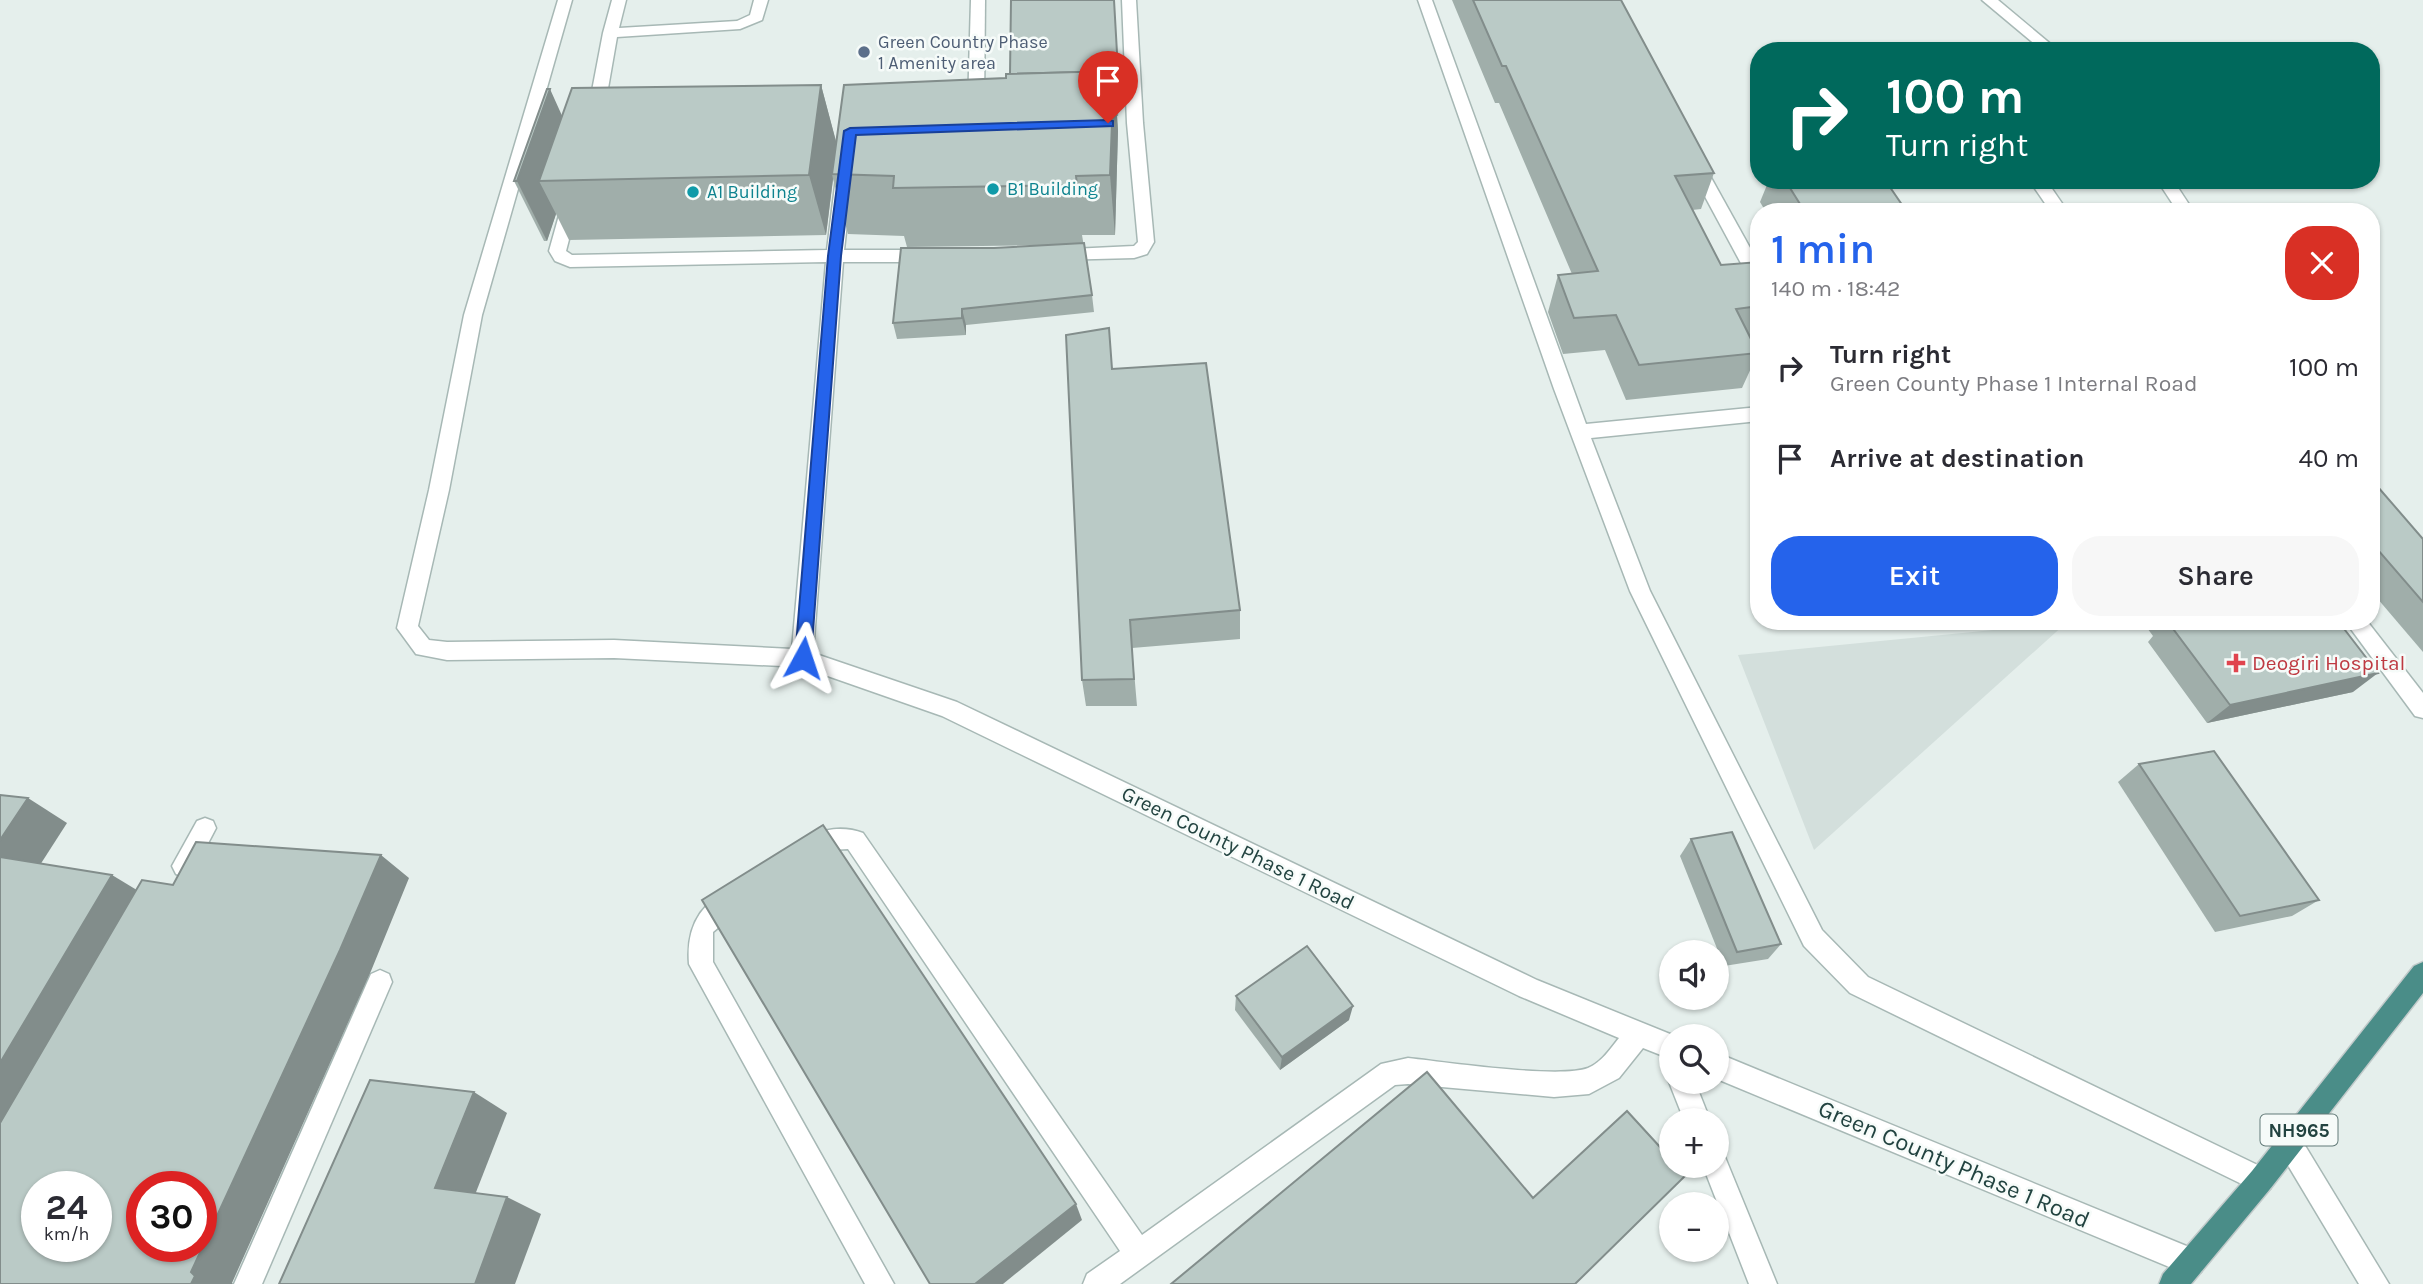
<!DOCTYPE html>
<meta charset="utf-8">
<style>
body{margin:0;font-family:Karla,sans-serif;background:#f7f7f7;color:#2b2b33;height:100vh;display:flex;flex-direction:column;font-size:26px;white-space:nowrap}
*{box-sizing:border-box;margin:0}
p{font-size:23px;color:#7c7c81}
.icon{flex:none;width:38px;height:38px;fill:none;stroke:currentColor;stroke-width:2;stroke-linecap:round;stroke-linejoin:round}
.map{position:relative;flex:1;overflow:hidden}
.side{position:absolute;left:1750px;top:203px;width:630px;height:427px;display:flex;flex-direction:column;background:#fff;border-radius:28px;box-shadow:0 2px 5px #0004}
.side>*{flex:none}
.hud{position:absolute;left:1750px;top:42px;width:630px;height:147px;border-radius:28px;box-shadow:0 2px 5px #0004;background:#00695c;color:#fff;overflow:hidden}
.fabs{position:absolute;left:1659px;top:940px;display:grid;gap:14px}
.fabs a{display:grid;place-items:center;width:70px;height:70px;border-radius:50%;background:#fff;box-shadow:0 2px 5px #0004;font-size:35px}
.speed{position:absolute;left:21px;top:1171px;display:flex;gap:14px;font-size:35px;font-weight:700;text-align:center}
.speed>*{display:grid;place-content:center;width:91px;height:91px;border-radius:50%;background:#fff;box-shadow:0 2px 5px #0004;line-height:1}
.speed small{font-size:18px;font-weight:400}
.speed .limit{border:10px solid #d22;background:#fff;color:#111}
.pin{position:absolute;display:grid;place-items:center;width:60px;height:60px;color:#fff;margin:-72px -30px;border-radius:50% 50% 50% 0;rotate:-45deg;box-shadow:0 0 7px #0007}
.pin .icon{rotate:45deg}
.me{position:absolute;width:77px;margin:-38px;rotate:5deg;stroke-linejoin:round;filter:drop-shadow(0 0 5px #0008)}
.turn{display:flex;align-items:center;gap:24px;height:147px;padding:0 21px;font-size:32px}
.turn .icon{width:91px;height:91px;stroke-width:2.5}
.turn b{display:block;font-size:49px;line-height:60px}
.round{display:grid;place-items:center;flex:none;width:74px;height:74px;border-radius:28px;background:#f7f7f7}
.head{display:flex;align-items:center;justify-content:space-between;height:119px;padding:0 21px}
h1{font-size:42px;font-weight:600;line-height:52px;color:#2563eb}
.action{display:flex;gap:14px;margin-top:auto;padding:14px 21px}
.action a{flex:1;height:80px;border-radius:28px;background:#2563eb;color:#fff;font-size:28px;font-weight:600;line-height:80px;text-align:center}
.action a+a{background:#f7f7f7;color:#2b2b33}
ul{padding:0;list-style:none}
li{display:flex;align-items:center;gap:21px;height:91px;padding:0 21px}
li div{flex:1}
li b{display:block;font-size:26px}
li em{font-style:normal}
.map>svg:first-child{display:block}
.built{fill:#d3dfdc}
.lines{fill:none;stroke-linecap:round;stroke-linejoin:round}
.service-casing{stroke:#a7b8b5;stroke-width:3}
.minor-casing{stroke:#a7b8b5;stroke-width:3}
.trunk-casing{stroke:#c1caca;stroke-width:3}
.service{fill:#fff;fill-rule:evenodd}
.minor{fill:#fff;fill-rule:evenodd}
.trunk{fill:#4a8d88;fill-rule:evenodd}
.wall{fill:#a0aeaa}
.shaded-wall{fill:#828d8b}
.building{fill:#bacac6;stroke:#828d8b;stroke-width:2;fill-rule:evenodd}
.route{fill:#2563eb;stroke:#184099;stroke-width:2}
.service-dot{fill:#5c6f8a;stroke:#f6fbf9;stroke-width:2.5}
.culture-dot{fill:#0f9aa8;stroke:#f6fbf9;stroke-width:2.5}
.health-dot{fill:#e0444e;stroke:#f6fbf9;stroke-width:2.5}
.labels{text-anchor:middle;stroke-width:5;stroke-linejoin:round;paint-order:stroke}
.far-service-label{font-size:18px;fill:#4e5e75;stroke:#f6fbf9;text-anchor:start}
.far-culture-label{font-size:18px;fill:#0d838f;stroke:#f6fbf9;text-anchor:start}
.shield{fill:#f6fbf9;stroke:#627a78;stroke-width:2}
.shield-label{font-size:19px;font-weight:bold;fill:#224340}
.health-label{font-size:21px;fill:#be3a42;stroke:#f6fbf9;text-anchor:start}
.street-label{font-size:21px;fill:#224340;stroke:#f6fbf9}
.near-street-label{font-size:24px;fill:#224340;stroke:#f6fbf9}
</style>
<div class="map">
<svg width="2423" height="1284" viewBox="0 0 2423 1284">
<rect width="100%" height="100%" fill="#e5efec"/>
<!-- built -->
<path class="built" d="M 2066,623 L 1814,850 L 1738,655 Z"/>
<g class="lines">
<defs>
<g id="service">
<path d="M 1982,0 L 1998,0 L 2059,51 L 2043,51 Z"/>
<path d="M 2029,180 L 2046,180 L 2068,212 L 2051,212 Z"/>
<path d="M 2157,180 L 2173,180 L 2194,212 L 2178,212 Z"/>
<path d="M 2345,621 L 2367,621 L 2423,693 L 2423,718 L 2415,716 Z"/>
</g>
<g id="minor">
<path d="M 558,0 L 572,0 L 482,315 L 449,490 L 418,626 L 429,640 L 447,642 L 614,640 L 792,649 L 826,262 L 570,267 L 555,261 L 549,251 L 563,201 L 571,196 L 579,201 L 566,251 L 572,255 L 827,250 L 836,178 L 838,174 L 850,174 L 852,178 L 844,250 L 927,250 L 935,256 L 927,262 L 843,262 L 813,653 L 957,702 L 1537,980 L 1675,1036 L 1671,1036 L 1671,1059 L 1643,1048 L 1619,1078 L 1589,1094 L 1554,1097 L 1408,1084 L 1395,1085 L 1120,1284 L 1083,1284 L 1087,1274 L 1120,1251 L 848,849 L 831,850 L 809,862 L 801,859 L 797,851 C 808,828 842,825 863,833 L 1142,1235 L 1381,1064 L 1408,1058 C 1445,1062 1559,1079 1588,1068 C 1602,1062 1610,1049 1619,1038 L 1519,996 L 942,716 L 802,667 L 614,658 L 447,660 L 416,654 L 397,628 L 429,490 L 464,315 Z"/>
<path d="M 612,0 L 626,0 L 619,28 L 737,21 L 750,15 L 754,0 L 768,0 L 762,20 L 740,29 L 617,37 L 603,117 L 595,122 L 587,117 L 603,33 Z"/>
<path d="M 971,0 L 985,0 L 984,106 L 976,111 L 968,106 Z"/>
<path d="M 1122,0 L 1136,0 L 1143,123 L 1154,242 L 1147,254 L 1134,258 L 1057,260 L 1051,258 L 1049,254 L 1051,250 L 1134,246 L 1138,242 L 1127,123 Z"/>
<path d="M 1418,0 L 1432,0 L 1586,424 L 1759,407 L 1759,421 L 1591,438 L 1650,591 L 1822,930 L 1868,977 L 2270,1171 L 2274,1180 L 2270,1189 L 2261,1193 L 2252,1189 L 1850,993 L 1804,946 L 1630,591 L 1554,389 Z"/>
<path d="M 1696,160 L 1704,165 L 1759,264 L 1759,286 L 1750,280 L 1688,165 Z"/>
<path d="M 205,818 L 213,821 L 216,828 L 192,874 L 184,877 L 176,874 L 172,866 L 197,821 Z"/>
<path d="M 735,888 L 743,891 L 747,899 L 743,907 L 713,932 L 713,962 L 894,1284 L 865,1284 L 689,964 C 686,928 700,901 735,888 Z"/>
<path d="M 380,970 L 389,974 L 392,982 L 262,1284 L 234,1284 L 371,974 Z"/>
<path d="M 1717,1053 L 2201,1252 L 2205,1262 L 2201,1272 L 2191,1276 L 1717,1079 Z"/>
<path d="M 1671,1077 L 1671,1082 L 1695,1082 L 1710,1120 L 1684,1120 L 1669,1082 Z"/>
<path d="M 2289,1130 L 2298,1134 L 2389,1284 L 2359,1284 L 2280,1152 L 2276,1143 L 2280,1134 Z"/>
<path d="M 1717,1153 L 1725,1157 L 1777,1284 L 1749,1284 L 1703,1166 L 1717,1166 Z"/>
</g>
<path id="trunk" d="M 2423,962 L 2423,993 L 2270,1189 L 2191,1284 L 2159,1284 L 2163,1274 L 2252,1171 L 2414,966 Z"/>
</defs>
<!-- service casing -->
<use href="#service" class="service-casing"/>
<!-- minor casing -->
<use href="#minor" class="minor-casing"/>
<!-- trunk casing -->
<use href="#trunk" class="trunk-casing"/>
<!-- service -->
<use href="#service" class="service"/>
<!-- minor -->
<use href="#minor" class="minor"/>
<!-- trunk -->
<use href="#trunk" class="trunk"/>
</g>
<!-- wall -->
<g class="wall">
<path d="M 1114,0 L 1119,86 L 1118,116 L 1117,116 L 1118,131 L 1115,235 L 1082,235 L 1092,295 L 1094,312 L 966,325 L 966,335 L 897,339 L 893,323 L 994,248 L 1046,245 L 907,247 L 904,236 L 848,234 L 833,179 L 826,235 L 569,240 L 556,214 L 547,241 L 544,241 L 514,181 L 562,116 L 821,85 L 836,142 L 1006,78 L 1010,74 Z"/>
<path d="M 1452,0 L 1621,0 L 1714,173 L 1701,209 L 1692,210 L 1721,265 L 1759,262 L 1759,341 L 1752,341 L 1758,353 L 1742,388 L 1626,400 L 1605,350 L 1563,354 L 1548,312 L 1558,275 L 1572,274 L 1499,103 L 1495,103 Z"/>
<path d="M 1769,180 L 1885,180 L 1907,212 L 1766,212 L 1760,202 Z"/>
<path d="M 1112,369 L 1240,610 L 1240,639 L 1132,648 L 1137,706 L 1086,706 L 1082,680 Z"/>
<path d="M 1759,449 L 1759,467 L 1754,458 Z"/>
<path d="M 2371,479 L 2423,539 L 2423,652 L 2371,591 Z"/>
<path d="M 2142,621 L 2338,621 L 2353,692 L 2207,723 L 2148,642 L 2153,636 Z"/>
<path d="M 2139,764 L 2319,900 L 2292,916 L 2215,932 L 2118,782 Z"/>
<path d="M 1691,839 L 1781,944 L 1768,959 L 1724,966 L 1680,856 Z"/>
<path d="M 1236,996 L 1349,1020 L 1280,1070 L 1235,1010 Z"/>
</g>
<!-- shaded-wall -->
<g class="shaded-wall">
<path d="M 1117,53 L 1119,86 L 1118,116 L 1116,83 Z"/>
<path d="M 1114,71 L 1118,131 L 1115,235 L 1110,175 Z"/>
<path d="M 821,85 L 837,145 L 832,174 L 833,179 L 826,235 L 809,175 Z"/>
<path d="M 550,89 L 577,149 L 539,181 L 556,214 L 547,241 L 517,181 Z"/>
<path d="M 962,309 L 966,325 L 966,335 L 962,318 Z"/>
<path d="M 2378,673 L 2353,692 L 2207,723 L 2230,705 Z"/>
<path d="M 28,798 L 67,823 L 31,879 L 0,861 L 0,840 Z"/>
<path d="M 381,855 L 409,878 L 371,971 L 232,1283 L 233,1284 L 191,1284 L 191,1272 Z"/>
<path d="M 112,875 L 150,898 L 0,1159 L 0,1063 Z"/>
<path d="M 1353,1006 L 1349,1020 L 1280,1070 L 1282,1057 Z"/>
<path d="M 474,1092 L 507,1113 L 471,1205 L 435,1188 Z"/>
<path d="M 507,1197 L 541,1214 L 515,1284 L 475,1284 Z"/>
<path d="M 1076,1204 L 1082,1220 L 1003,1284 L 975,1284 Z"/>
</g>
<!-- building -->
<g class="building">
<path d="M 1011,0 L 1114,0 L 1117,53 L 1116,83 L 1115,83 L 1114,71 L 1010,74 Z"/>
<path d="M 1473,0 L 1621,0 L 1714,173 L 1675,176 L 1721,265 L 1759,262 L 1759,306 L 1736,309 L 1758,353 L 1639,365 L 1616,315 L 1574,318 L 1558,275 L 1598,271 L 1506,66 L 1502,66 Z"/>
<path d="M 1114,71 L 1110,175 L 1076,176 L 1077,185 L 893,188 L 894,176 L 832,174 L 844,85 L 1006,78 L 1006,74 Z"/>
<path d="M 821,85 L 809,175 L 539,181 L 572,88 Z"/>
<path d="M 547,89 L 550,89 L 517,181 L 514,181 Z"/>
<path d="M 1785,180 L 1885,180 L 1907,212 L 1805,212 Z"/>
<path d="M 1084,243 L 1092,295 L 962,309 L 962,318 L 893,323 L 901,248 L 994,248 Z"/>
<path d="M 1109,328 L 1112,369 L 1206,363 L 1240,610 L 1130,620 L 1134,679 L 1082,680 L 1066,335 Z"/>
<path d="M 2371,479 L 2423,539 L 2423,602 L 2371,542 Z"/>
<path d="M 2172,621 L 2338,621 L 2378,673 L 2230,705 L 2168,622 Z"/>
<path d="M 2214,751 L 2319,900 L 2240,916 L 2139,764 Z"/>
<path d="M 0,795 L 28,798 L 0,840 Z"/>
<path d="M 823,825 L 1076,1204 L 975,1284 L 930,1284 L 702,900 Z"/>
<path d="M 1732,832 L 1781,944 L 1737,952 L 1691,839 Z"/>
<path d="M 196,842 L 381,855 L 340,950 L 191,1272 L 195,1276 L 191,1284 L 0,1284 L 0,1123 L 142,880 L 173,885 ZM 37,1186 L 96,1186 L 96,1246 L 37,1246 ZM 142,1186 L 201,1186 L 201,1246 L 142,1246 Z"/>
<path d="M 0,857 L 112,875 L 0,1063 Z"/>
<path d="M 1307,946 L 1353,1006 L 1282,1057 L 1236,996 Z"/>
<path d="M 1427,1072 L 1533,1198 L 1627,1111 L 1671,1159 L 1671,1166 L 1677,1166 L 1686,1175 L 1575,1284 L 1171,1284 Z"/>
<path d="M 370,1080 L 474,1092 L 435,1188 L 507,1197 L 475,1284 L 279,1284 Z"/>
</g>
<!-- route -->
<path class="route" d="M 1108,120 L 1113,121 L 1113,126 L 856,135 L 841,256 L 811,658 L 808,662 L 797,662 L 795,658 L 828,256 L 844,131 L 850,128 Z"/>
<!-- markers -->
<circle class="service-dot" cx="864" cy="52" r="7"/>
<g class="culture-dot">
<circle cx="993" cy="189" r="7"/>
<circle cx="693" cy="192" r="7"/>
</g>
<path class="health-dot" d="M2232.5 652.5h7v7h7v7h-7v7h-7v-7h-7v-7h7z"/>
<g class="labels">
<!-- far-service labels -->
<g class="far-service-label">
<text x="878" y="48">Green Country Phase<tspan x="878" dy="21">1 Amenity area</tspan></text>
</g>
<!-- far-culture labels -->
<g class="far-culture-label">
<text x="1007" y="195">B1 Building</text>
<text x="707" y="198">A1 Building</text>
</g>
<!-- shield labels -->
<rect class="shield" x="2260.5" y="1114.5" width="77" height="31" rx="5"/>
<g class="shield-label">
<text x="2299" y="1137">NH965</text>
</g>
<!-- health labels -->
<g class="health-label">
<text x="2252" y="670">Deogiri Hospital</text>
</g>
<!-- street labels -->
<g class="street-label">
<text transform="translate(1238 848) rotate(26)" y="7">Green County Phase 1 Road</text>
</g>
<!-- near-street labels -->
<g class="near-street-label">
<text transform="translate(1954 1164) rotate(23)" y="8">Green County Phase 1 Road</text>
</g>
</g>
</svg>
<div class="fabs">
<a><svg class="icon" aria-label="sound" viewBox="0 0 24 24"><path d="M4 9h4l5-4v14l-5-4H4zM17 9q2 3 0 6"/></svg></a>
<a><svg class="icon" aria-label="search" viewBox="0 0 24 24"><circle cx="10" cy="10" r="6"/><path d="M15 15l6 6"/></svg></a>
<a>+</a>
<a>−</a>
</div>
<div class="speed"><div>24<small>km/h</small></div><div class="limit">30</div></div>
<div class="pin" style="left:1108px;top:123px;background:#d93025"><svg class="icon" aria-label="arrive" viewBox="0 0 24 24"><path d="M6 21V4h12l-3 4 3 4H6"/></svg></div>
<svg class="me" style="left:803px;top:658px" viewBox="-20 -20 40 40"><path d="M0-17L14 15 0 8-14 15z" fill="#2563eb" stroke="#fff" stroke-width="4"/></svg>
<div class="hud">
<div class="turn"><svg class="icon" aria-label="right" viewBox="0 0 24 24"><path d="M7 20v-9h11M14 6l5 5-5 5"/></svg><div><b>100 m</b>Turn right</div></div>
</div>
<section class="side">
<div class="head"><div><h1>1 min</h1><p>140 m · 18:42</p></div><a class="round" style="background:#d93025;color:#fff"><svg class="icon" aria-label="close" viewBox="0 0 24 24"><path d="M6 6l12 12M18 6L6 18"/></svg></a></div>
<ul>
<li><svg class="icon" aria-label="right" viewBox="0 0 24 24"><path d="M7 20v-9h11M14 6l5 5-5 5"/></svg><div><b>Turn right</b><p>Green County Phase 1 Internal Road</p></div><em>100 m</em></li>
<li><svg class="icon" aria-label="arrive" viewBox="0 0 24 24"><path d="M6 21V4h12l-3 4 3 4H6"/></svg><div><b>Arrive at destination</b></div><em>40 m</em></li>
</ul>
<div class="action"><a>Exit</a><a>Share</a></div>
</section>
</div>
